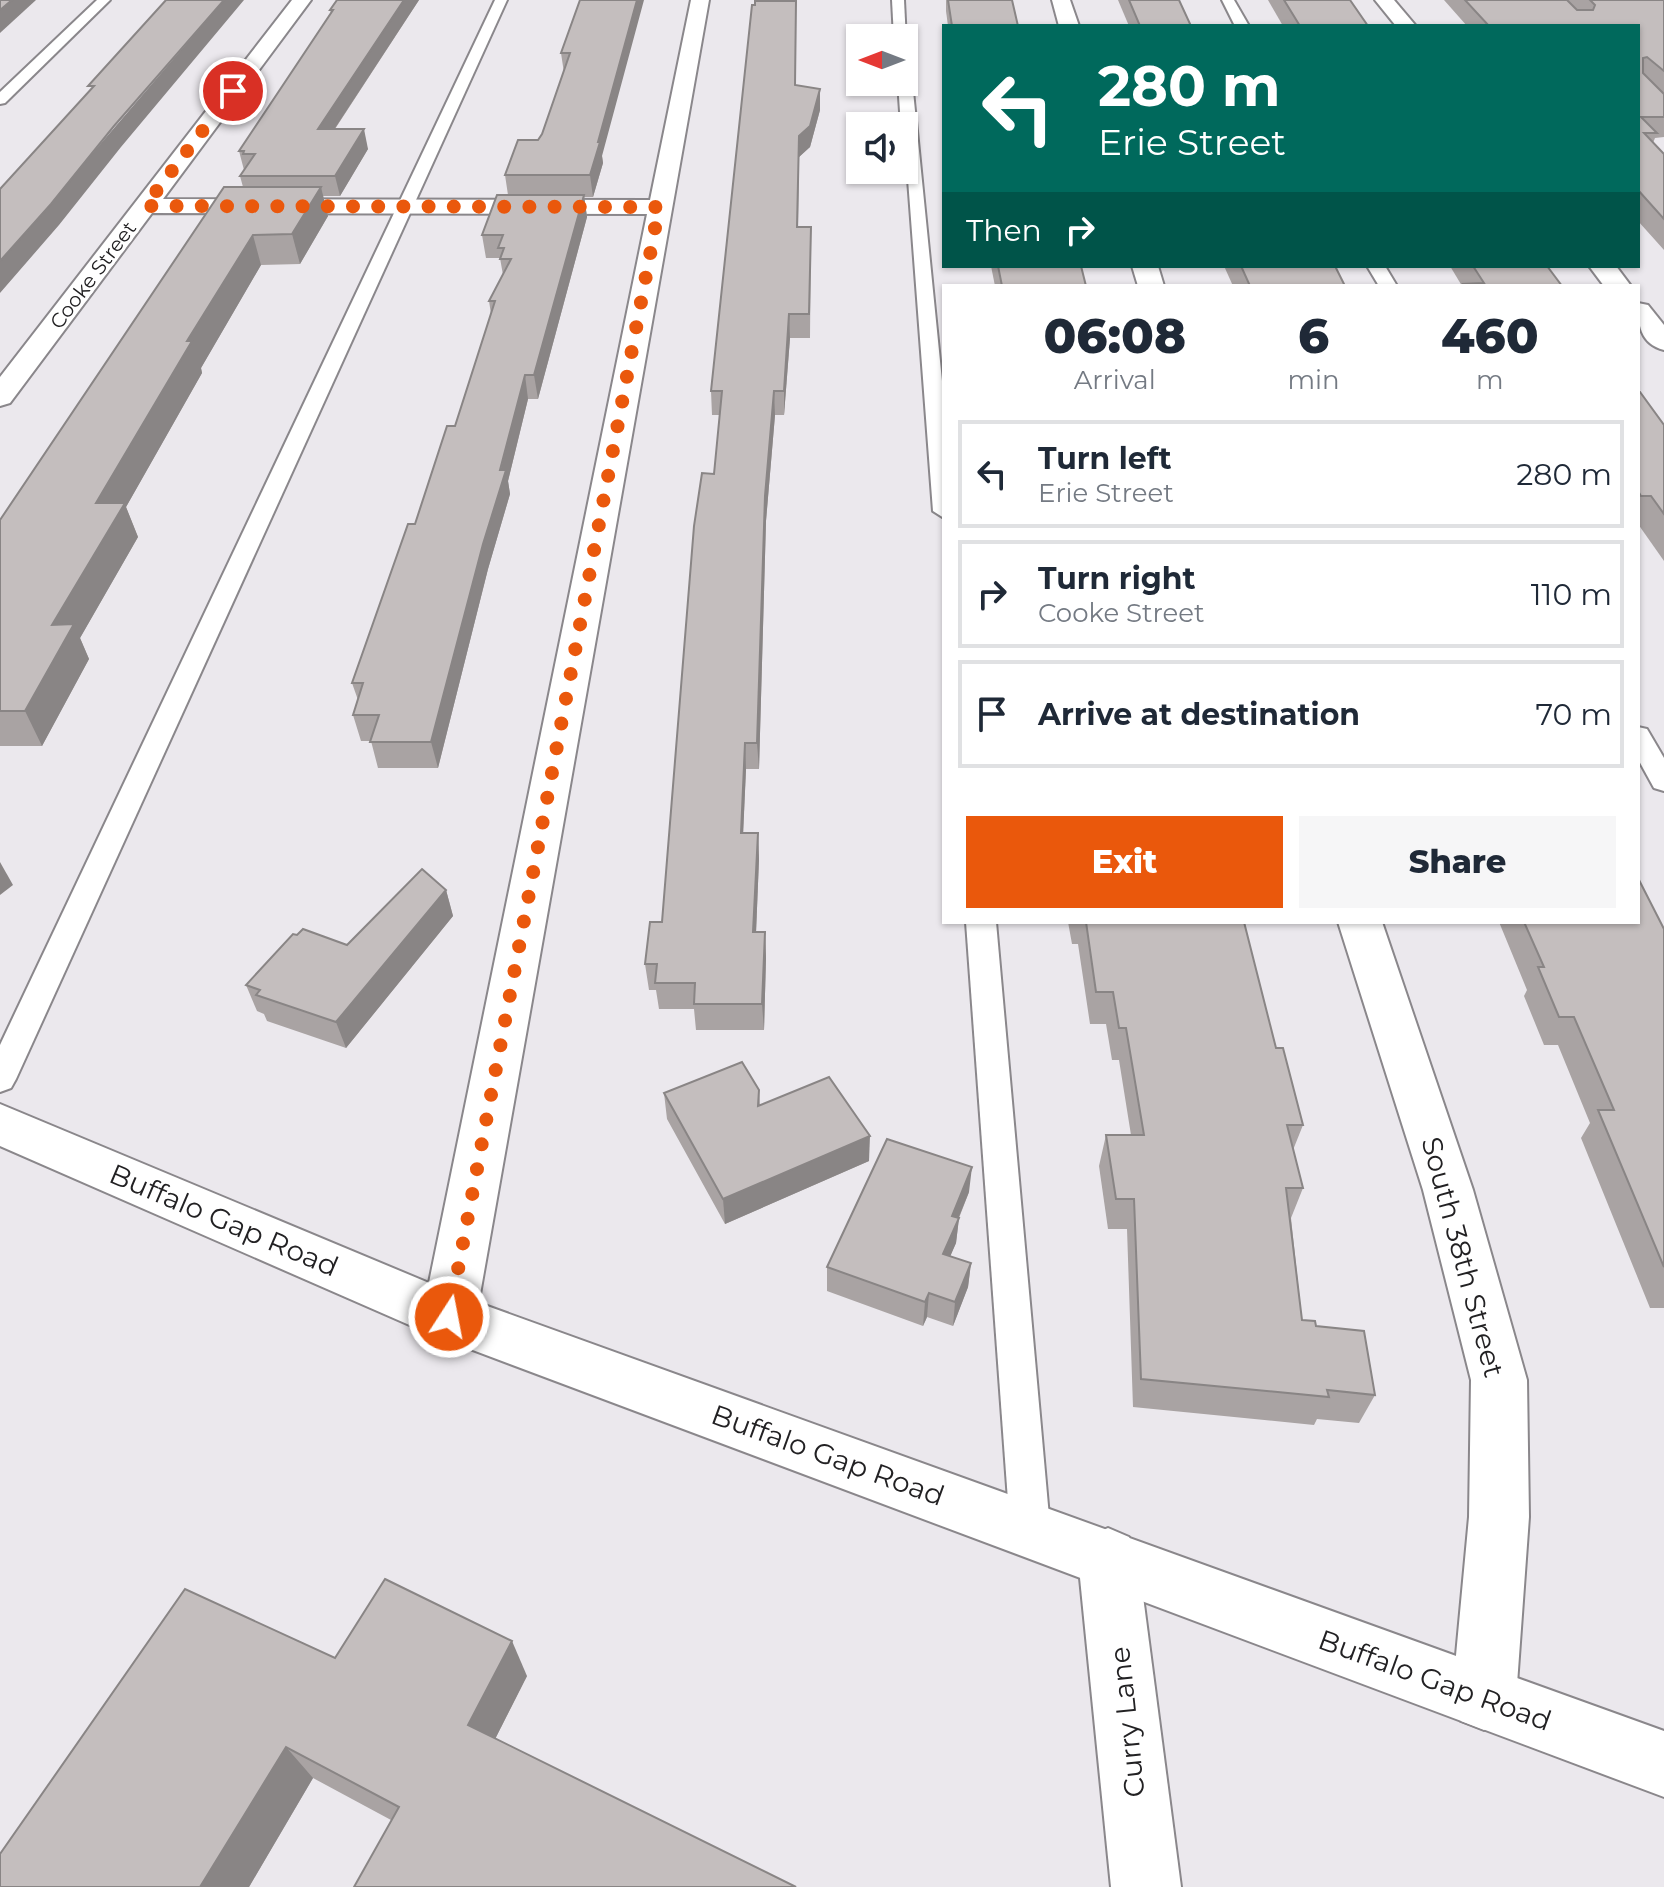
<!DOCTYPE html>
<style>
body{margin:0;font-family:Montserrat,sans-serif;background:#f6f6f7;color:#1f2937;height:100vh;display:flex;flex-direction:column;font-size:30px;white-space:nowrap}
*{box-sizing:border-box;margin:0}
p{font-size:26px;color:#747a83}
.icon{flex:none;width:44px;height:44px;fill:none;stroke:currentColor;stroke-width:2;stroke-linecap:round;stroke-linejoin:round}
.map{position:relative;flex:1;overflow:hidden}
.details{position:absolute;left:942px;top:284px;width:698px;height:640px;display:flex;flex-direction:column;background:#fff;border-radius:0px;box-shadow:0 2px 6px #0004}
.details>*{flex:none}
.top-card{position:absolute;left:942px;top:24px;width:698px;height:244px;border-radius:0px;box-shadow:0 2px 6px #0004;background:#00695c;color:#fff;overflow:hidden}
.needle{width:52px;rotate:270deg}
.controls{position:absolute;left:846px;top:24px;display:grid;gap:16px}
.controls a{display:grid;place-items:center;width:72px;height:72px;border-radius:0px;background:#fff;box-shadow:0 2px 6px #0004;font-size:40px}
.pin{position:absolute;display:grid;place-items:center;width:68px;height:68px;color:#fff;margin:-34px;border:4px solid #fff;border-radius:50%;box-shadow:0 2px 8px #0007}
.me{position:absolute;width:88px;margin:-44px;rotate:11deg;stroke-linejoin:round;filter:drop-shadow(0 0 6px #0008)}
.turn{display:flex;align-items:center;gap:28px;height:168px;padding:0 24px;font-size:36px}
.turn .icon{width:104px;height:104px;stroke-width:2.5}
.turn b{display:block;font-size:56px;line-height:68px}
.then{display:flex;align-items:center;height:76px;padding:0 24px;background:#0003;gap:16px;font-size:30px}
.eta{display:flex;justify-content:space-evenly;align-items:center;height:136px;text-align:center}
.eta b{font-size:48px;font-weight:800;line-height:56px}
.button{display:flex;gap:16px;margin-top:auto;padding:16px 24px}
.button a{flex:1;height:92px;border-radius:0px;background:#ea580c;color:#fff;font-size:32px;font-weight:800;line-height:92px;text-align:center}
.button a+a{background:#f6f6f7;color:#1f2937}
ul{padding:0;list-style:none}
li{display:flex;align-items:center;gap:24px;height:108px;margin:0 16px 12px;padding:0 8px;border:4px solid #e0e1e3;border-radius:0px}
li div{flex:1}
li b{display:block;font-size:30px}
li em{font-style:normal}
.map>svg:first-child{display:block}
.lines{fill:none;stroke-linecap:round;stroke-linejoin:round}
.lane-casing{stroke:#8a878b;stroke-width:4}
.street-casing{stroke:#8a878b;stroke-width:4}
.secondary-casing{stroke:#8a878b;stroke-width:4}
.lane{fill:#fff;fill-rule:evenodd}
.street{fill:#fff;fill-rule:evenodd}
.secondary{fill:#fff;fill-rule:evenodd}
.wall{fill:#a9a3a3}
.shaded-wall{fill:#898585}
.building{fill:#c4bebe;stroke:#898585;stroke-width:2}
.route{stroke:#ea580c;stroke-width:14;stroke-dasharray:0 25.2}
.labels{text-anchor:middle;stroke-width:6;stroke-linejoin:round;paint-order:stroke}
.far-street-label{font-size:20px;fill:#222123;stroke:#fff}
.near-street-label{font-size:28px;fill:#222123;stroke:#fff}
</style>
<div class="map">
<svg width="1664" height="1887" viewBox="0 0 1664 1887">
<rect width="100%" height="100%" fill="#ebe8ed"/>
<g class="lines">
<defs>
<g id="lane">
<path d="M 97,0 L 110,0 L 5,103 L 0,104 L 0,92 Z"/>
<path d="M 495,0 L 507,0 L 16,1079 L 11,1088 L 0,1092 L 0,1045 Z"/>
<path d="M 892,0 L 904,0 L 906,41 L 894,38 Z"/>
<path d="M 1222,0 L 1234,0 L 1249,26 L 1235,26 Z"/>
<path d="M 904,67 L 911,71 L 944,401 L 944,518 L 933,511 L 904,126 L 901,126 L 898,82 L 904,82 Z"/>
<path d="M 1367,266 L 1385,266 L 1397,286 L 1379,286 Z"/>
<path d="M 1638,727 L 1647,729 L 1664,758 L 1664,791 L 1654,788 L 1638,759 Z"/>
<path d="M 966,922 L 996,922 L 1050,1528 L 1044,1542 L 1030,1548 L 1016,1542 L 1010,1528 Z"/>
</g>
<g id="street">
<path d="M 292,0 L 311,0 L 163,199 L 650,200 L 691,0 L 709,0 L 476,1317 L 468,1334 L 449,1341 L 430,1334 L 422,1317 L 647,214 L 152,213 L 10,403 L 0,406 L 0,377 Z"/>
<path d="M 1052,0 L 1070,0 L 1079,26 L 1059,26 Z"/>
<path d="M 1375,0 L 1394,0 L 1416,26 L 1396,26 Z"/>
<path d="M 1132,266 L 1158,266 L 1164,286 L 1138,286 Z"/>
<path d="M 1589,266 L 1616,266 L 1631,286 L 1604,286 Z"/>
<path d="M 1638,303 L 1648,305 L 1664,325 L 1664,350 C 1640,344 1638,324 1638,303 Z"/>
<path d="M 1338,922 L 1382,922 L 1473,1190 L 1527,1380 L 1529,1517 L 1516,1698 L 1507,1721 L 1484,1730 L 1461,1721 L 1452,1698 L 1469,1517 L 1471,1380 L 1423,1190 Z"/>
<path d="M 1108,1528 L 1129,1537 L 1138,1558 L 1181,1887 L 1111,1887 L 1078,1558 L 1087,1537 Z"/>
</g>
<path id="secondary" d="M 0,1104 L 465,1298 L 1664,1731 L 1664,1797 L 430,1334 L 0,1146 Z"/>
</defs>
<!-- lane casing -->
<use href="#lane" class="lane-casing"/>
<!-- street casing -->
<use href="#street" class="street-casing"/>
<!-- secondary casing -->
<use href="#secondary" class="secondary-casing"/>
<!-- lane -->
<use href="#lane" class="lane"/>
<!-- street -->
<use href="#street" class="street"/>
<!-- secondary -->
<use href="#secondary" class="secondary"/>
</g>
<!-- wall -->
<g class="wall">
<path d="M 419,0 L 335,129 L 368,149 L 340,196 L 323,196 L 328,216 L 300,264 L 261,265 L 201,368 L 202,373 L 126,507 L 138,537 L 80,638 L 89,659 L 42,746 L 0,746 L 0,520 L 243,187 L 240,176 L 244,170 L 239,151 L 331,13 L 330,10 Z"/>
<path d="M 580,0 L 603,163 L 593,197 L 584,197 L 587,217 L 538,399 L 528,399 L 508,481 L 510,494 L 488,569 L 438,768 L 378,768 L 371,741 L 361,741 L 353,715 L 358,700 L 352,683 L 455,426 L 491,314 L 489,301 L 503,275 L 500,258 L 486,258 L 482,235 L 508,195 L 505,175 L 538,140 L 542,134 L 564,73 L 561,53 Z"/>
<path d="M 946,0 L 1012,0 L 1018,26 L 948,26 L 946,11 Z"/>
<path d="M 1118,0 L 1179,0 L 1191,26 L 1129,26 Z"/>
<path d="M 1268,0 L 1350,0 L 1368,26 L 1283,26 Z"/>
<path d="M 1444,0 L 1664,0 L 1664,137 L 1655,138 L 1653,143 L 1664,154 L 1664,250 L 1638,221 L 1638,26 L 1467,26 Z"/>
<path d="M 796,1 L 795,85 L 820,110 L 810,147 L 799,157 L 798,227 L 811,227 L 810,338 L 790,338 L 784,415 L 775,415 L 766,521 L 759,769 L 746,769 L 743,833 L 758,833 L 759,859 L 756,932 L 765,932 L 766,958 L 764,1030 L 696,1030 L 694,1009 L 659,1009 L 656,990 L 649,990 L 645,964 L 662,922 L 714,474 L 720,415 L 712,415 L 711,391 Z"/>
<path d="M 991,266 L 1081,266 L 1086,286 L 995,286 Z"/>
<path d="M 1224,266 L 1335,266 L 1345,286 L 1233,286 Z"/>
<path d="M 1450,266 L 1547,266 L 1562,286 L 1462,286 Z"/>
<path d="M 1638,392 L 1664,425 L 1664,561 L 1638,524 Z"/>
<path d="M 446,890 L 453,916 L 346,1048 L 267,1021 L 264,1014 L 257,1011 L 246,985 L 347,945 Z"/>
<path d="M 1068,922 L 1244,922 L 1276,1048 L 1303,1125 L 1293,1150 L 1303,1188 L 1291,1218 L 1302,1320 L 1316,1326 L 1375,1395 L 1359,1423 L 1317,1419 L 1314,1425 L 1133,1407 L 1127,1229 L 1108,1229 L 1099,1166 L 1106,1135 L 1131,1135 L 1119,1060 L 1112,1060 L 1106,1024 L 1090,1024 L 1078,944 L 1072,944 Z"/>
<path d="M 1499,922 L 1638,922 L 1664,929 L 1664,1308 L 1650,1308 L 1581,1138 L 1590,1123 L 1558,1045 L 1544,1045 L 1524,996 L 1527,990 Z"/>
<path d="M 759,1090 L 760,1105 L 869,1161 L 725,1224 L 667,1119 L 664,1093 Z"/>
<path d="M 969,1192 L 959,1218 L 956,1243 L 950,1256 L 971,1263 L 968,1287 L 953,1326 L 927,1317 L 923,1326 L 827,1291 L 827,1267 Z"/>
<path d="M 335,1658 L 527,1676 L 495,1739 L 391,1820 L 313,1778 L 249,1887 L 0,1887 Z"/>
</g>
<!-- shaded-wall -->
<g class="shaded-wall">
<path d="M 12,0 L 36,0 L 0,33 L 0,10 Z"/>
<path d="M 224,0 L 244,0 L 121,147 L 59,225 L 0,293 L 0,261 Z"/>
<path d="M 404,0 L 419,0 L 322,148 L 318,129 Z"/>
<path d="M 637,0 L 644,0 L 602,156 L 603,163 L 593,197 L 590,175 L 598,142 Z"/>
<path d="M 820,89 L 820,110 L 810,147 L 799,157 L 798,250 L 799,136 Z"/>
<path d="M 364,129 L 368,149 L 340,196 L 335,176 Z"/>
<path d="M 321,187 L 328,216 L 300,264 L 292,234 Z"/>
<path d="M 584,195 L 587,217 L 538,399 L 534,375 Z"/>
<path d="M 253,235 L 261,265 L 201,368 L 202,373 L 126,507 L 138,537 L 80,638 L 89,659 L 42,746 L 25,711 L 52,625 L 96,503 L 187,341 Z"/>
<path d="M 789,314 L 790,338 L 784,415 L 784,391 Z"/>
<path d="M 525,375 L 528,399 L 508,481 L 510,494 L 488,569 L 438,768 L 431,742 Z"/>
<path d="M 774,391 L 775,415 L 766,521 L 759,769 L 757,743 L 765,496 Z"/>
<path d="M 745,743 L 746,769 L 742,859 L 741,833 Z"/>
<path d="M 758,833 L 759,859 L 755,958 L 753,932 Z"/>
<path d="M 0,862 L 13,885 L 0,895 Z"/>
<path d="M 446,890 L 453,916 L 346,1048 L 336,1022 Z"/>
<path d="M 765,932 L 766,958 L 764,1030 L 762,1004 Z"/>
<path d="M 870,1136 L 869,1161 L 725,1224 L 723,1199 Z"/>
<path d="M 972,1167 L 969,1192 L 956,1224 L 959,1218 L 956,1243 L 941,1278 L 943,1254 L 952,1216 Z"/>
<path d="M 971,1263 L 968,1287 L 953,1326 L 955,1302 Z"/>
<path d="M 929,1293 L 927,1317 L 923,1326 L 925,1302 Z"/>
<path d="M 512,1641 L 527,1676 L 486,1757 L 468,1725 Z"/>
<path d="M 286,1747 L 313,1778 L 249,1887 L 200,1887 Z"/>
</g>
<!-- building -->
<g class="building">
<path d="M 0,0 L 12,0 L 0,10 Z"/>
<path d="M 166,0 L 224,0 L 114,126 L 51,204 L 0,261 L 0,189 L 94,86 L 88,86 Z"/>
<path d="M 337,0 L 404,0 L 318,129 L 364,129 L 335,176 L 240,176 L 255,154 L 243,154 L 244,151 L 239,151 L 333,10 L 330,10 Z"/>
<path d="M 580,0 L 637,0 L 598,142 L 600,142 L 590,175 L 505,175 L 518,140 L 538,140 L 542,134 L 570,53 L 561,53 Z"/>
<path d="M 948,0 L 1012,0 L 1018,26 L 952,26 Z"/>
<path d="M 1129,0 L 1179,0 L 1191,26 L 1140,26 Z"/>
<path d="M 1284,0 L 1350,0 L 1368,26 L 1300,26 Z"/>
<path d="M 1465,0 L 1567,0 L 1577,10 L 1593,10 L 1595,5 L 1590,0 L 1664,0 L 1664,71 L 1647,57 L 1643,58 L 1643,73 L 1664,94 L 1664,117 L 1641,117 L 1657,133 L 1644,133 L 1664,154 L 1664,219 L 1638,190 L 1638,26 L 1489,26 Z"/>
<path d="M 755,1 L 796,1 L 795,85 L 820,89 L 810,126 L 799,136 L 797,227 L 811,227 L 809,314 L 789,314 L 784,391 L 774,391 L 765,496 L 757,743 L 745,743 L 741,833 L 758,833 L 753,932 L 765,932 L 762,1004 L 694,1004 L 695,983 L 655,983 L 657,964 L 645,964 L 650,922 L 662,922 L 694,526 L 702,473 L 714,474 L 722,391 L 711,391 L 752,5 L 755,5 Z"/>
<path d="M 224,187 L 321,187 L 292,234 L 253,235 L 187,341 L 192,341 L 96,503 L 125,503 L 52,625 L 74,624 L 25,711 L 0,711 L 0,520 Z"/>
<path d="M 497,195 L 584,195 L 534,375 L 525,375 L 500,470 L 506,470 L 483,544 L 431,742 L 370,742 L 379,715 L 353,715 L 363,683 L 352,683 L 408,524 L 415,524 L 447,426 L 455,426 L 495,301 L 489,301 L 511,259 L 500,259 L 504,248 L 498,248 L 503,235 L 482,235 Z"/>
<path d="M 998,266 L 1081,266 L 1086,286 L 1002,286 Z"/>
<path d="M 1241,266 L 1335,266 L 1345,286 L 1250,286 Z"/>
<path d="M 1473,266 L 1547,266 L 1562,286 L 1464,286 L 1463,284 L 1484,283 Z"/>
<path d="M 1638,392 L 1640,392 L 1664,425 L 1664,514 L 1651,496 L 1641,496 L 1638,491 Z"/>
<path d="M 422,869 L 446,890 L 336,1022 L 256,995 L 260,990 L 246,985 L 293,934 L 297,935 L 303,929 L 347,945 Z"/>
<path d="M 1638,878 L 1664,929 L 1664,1267 L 1598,1110 L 1614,1110 L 1574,1017 L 1559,1017 L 1538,967 L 1544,967 L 1524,922 L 1638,922 Z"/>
<path d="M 1086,922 L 1244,922 L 1276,1048 L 1283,1048 L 1303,1125 L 1287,1125 L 1303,1188 L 1286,1188 L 1302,1320 L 1315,1321 L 1316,1326 L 1364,1331 L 1375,1395 L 1327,1390 L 1329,1397 L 1141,1379 L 1134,1199 L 1116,1199 L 1106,1135 L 1144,1135 L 1126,1028 L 1119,1028 L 1113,992 L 1096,992 Z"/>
<path d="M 742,1062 L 759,1090 L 758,1106 L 829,1077 L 870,1136 L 723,1199 L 664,1093 Z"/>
<path d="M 887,1139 L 972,1167 L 952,1216 L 959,1218 L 943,1254 L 971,1263 L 955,1302 L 929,1293 L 925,1302 L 827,1267 Z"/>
<path d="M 385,1579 L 512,1641 L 468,1725 L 796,1887 L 354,1887 L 399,1807 L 286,1747 L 200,1887 L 0,1887 L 0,1854 L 185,1589 L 335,1658 Z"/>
</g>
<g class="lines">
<!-- route -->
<path class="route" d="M 233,91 L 145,206 L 659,207 L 449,1317"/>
</g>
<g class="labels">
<!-- far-street labels -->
<g class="far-street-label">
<text transform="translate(93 275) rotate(-53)" y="7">Cooke Street</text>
</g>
<!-- near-street labels -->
<g class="near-street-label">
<text transform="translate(224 1220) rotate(23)" y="10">Buffalo Gap Road</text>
<text transform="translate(1463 1257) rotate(75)" y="10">South 38th Street</text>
<text transform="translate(828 1455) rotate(20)" y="10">Buffalo Gap Road</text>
<text transform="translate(1435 1680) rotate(20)" y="10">Buffalo Gap Road</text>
<text transform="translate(1127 1722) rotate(-96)" y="10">Curry Lane</text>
</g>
</g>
</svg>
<div class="controls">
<a><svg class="needle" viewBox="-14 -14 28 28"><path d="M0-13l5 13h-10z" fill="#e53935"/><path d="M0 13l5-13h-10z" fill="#747a83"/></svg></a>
<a><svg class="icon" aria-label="sound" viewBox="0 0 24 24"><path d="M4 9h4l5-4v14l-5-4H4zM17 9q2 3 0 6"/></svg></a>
</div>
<div class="pin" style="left:233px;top:91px;background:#d93025"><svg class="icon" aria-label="arrive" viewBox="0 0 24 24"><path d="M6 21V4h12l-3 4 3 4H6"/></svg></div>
<svg class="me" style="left:449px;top:1317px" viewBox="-20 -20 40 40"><circle r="17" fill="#ea580c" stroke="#fff" stroke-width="3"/><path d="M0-11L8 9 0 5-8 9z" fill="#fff"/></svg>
<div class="top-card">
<div class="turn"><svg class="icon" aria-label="left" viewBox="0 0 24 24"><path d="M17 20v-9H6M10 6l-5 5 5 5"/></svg><div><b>280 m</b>Erie Street</div></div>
<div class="then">Then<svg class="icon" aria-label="right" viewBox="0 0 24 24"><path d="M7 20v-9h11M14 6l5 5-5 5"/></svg></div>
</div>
<section class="details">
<div class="eta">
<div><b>06:08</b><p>Arrival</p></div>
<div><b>6</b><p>min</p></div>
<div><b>460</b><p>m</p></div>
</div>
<ul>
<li><svg class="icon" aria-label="left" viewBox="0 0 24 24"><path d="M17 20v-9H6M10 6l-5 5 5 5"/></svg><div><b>Turn left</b><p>Erie Street</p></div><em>280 m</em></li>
<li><svg class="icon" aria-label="right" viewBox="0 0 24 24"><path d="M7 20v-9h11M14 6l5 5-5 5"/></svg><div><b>Turn right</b><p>Cooke Street</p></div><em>110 m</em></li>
<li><svg class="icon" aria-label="arrive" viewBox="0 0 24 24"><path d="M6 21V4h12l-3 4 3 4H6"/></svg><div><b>Arrive at destination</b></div><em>70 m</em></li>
</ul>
<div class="button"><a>Exit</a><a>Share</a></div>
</section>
</div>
